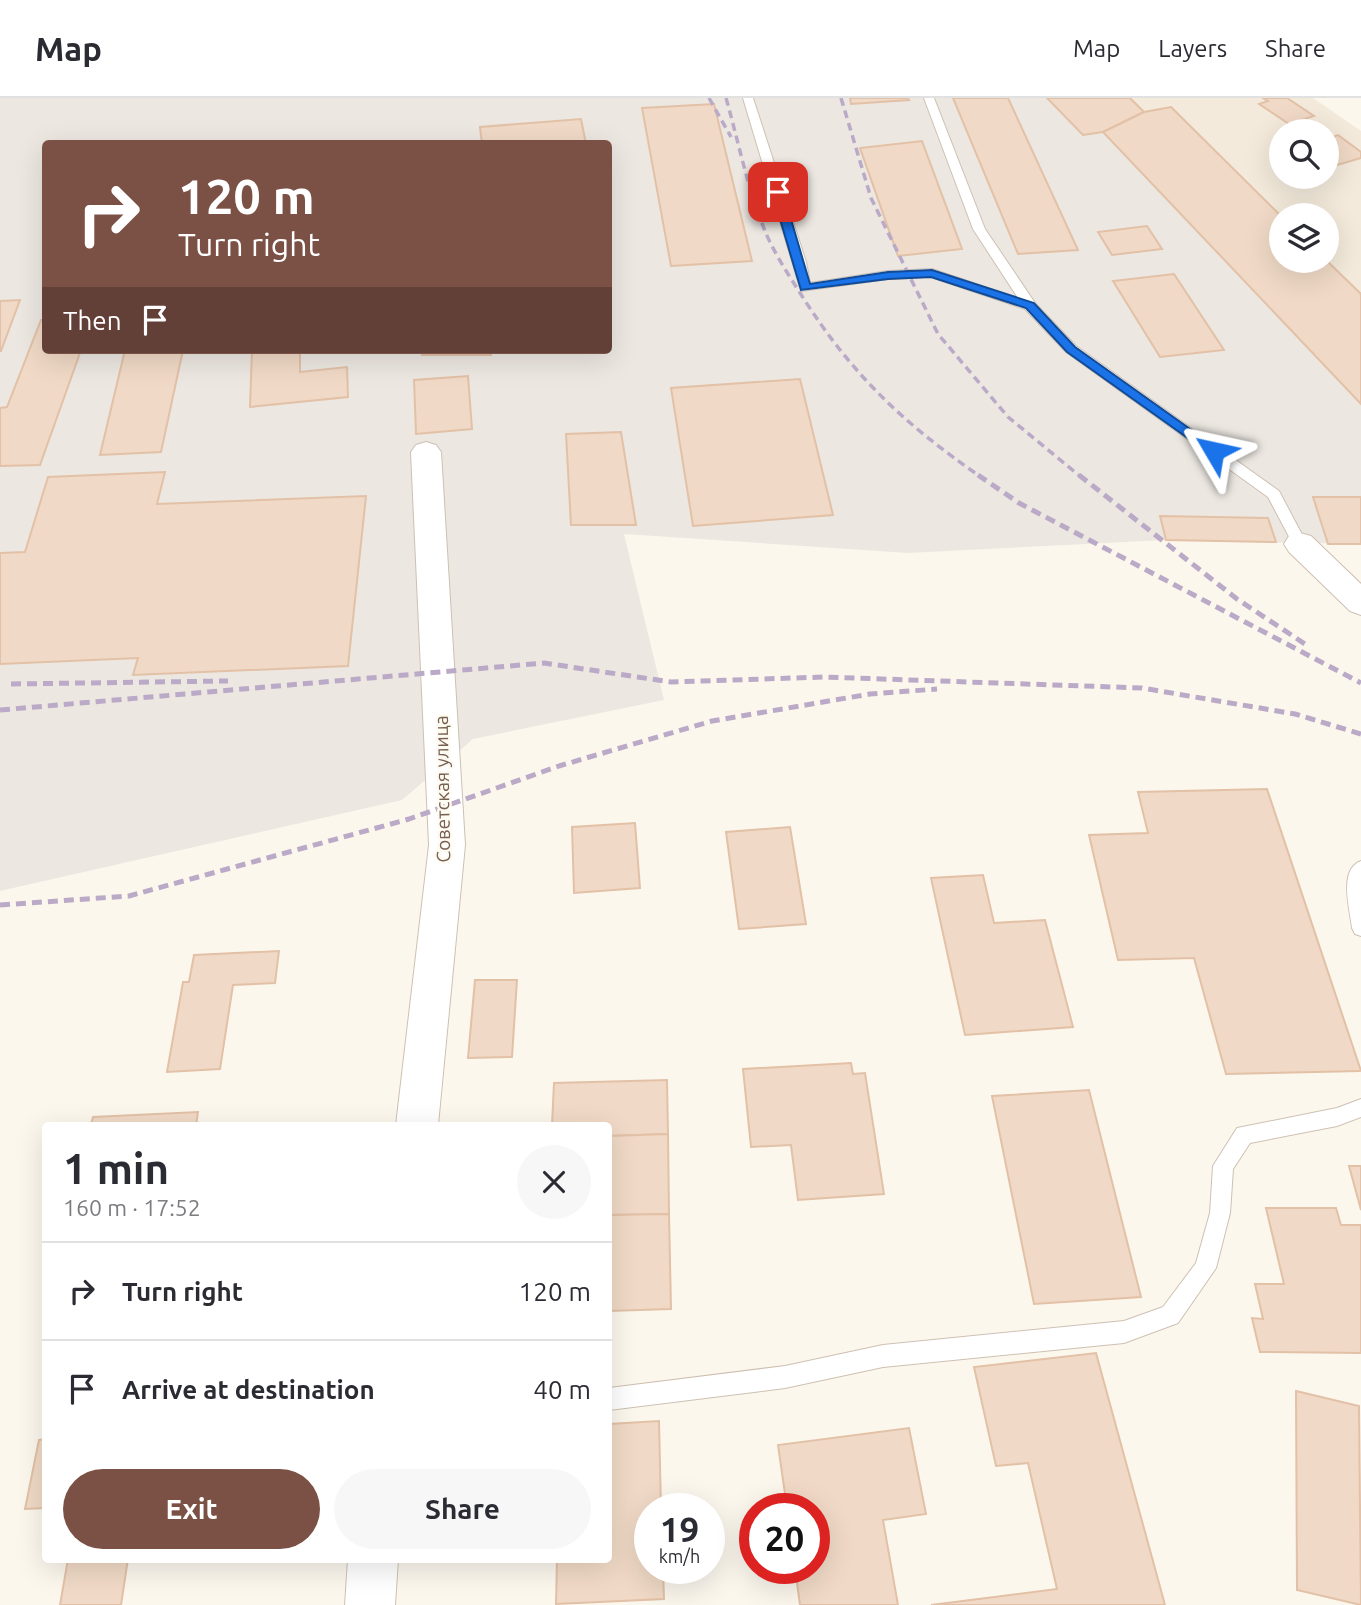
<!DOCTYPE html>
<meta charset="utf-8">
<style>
body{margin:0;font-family:Ubuntu,sans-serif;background:#f7f7f7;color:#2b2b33;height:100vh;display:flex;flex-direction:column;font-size:26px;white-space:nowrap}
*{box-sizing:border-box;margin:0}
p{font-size:23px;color:#7c7c81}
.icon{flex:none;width:38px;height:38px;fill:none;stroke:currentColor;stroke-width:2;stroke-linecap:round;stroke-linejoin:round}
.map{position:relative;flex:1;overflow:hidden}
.drawer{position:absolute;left:42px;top:1024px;width:570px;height:441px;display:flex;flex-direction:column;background:#fff;border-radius:7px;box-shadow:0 7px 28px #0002}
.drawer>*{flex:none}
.top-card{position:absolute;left:42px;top:42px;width:570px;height:214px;border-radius:7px;box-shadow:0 7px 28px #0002;background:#7c5145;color:#fff;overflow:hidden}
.tools{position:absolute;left:1269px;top:21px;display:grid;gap:14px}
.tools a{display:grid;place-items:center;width:70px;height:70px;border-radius:50%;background:#fff;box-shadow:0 7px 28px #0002;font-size:35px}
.speed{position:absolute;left:634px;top:1395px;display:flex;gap:14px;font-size:35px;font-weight:700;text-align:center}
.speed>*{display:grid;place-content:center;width:91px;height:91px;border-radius:50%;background:#fff;box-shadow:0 7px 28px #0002;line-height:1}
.speed small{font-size:18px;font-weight:400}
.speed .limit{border:10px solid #d22;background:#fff;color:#111}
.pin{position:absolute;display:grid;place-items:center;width:60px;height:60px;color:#fff;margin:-30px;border-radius:14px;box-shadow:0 4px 10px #0006}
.me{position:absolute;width:77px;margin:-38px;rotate:306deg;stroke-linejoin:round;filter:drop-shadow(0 0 5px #0008)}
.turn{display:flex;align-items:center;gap:24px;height:147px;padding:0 21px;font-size:32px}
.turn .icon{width:91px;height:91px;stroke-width:2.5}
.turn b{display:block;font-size:49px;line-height:60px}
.then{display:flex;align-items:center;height:66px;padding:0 21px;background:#0003;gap:14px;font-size:26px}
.round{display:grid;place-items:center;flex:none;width:74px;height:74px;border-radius:37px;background:#f7f7f7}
.head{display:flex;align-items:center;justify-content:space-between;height:119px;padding:0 21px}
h1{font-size:42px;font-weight:600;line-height:52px}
.primary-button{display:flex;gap:14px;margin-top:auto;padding:14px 21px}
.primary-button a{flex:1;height:80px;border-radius:42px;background:#7c5145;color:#fff;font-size:28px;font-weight:600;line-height:80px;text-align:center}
.primary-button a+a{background:#f7f7f7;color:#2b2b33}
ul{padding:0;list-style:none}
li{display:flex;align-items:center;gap:21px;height:98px;padding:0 21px;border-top:2px solid #e1e1e2}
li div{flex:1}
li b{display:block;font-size:26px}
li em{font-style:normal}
header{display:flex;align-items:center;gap:42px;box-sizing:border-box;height:98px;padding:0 35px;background:#fff;border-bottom:2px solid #e1e1e2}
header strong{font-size:33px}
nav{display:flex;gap:38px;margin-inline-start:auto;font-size:24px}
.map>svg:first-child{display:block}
.residential{fill:#f3eadb;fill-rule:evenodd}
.industrial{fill:#ece7e1;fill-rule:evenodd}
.building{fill:#f0d9c6;stroke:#e2c1a7;stroke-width:2}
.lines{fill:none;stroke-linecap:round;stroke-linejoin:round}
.lane-casing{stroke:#cec0b2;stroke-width:2}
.street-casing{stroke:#cec0b2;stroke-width:2}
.lane{fill:#fff;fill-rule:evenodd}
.street{fill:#fff;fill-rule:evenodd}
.rail-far1{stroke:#bbaac7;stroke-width:3.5;stroke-dasharray:8 5;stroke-linecap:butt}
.rail{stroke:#bbaac7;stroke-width:5;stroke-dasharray:10 6;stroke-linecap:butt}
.route{fill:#1a73e8;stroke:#114b97;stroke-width:2}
.labels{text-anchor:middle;stroke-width:5;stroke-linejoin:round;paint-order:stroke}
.street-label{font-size:19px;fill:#776050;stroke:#fefbf3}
</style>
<header>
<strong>Map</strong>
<nav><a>Map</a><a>Layers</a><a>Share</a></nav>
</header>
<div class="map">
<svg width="1361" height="1507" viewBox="0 0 1361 1507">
<rect width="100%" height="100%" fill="#fcf7ed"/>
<!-- residential -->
<path class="residential" d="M 1130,0 L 1313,0 L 1361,33 L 1361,196 L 1327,162 L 1326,117 L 1281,118 L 1171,9 L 1144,14 ZM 1281,33 L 1326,33 L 1326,79 L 1281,79 Z"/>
<!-- industrial -->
<path class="industrial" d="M 0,0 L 1129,0 L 1144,14 L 1171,9 L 1281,118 L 1281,163 L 1327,162 L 1361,196 L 1361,446 L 1166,442 L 908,455 L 624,436 L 664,602 L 473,641 L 402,702 L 0,793 ZM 46,46 L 609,46 L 609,252 L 46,252 Z"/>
<!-- building -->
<g class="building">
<path d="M 850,0 L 908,0 L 909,2 L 851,6 Z"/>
<path d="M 953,0 L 1008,0 L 1078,152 L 1018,156 Z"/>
<path d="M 1047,0 L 1130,0 L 1144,14 L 1103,34 L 1083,37 Z"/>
<path d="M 1263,0 L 1287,0 L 1314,18 L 1289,26 L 1259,6 L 1268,3 Z"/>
<path d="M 714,6 L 752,163 L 671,168 L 642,10 Z"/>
<path d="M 1171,9 L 1281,118 L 1281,163 L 1326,162 L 1361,196 L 1361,306 L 1103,34 L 1144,14 Z"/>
<path d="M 581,21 L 586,46 L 482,46 L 480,29 Z"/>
<path d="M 1338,37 L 1361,54 L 1361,60 L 1334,68 L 1326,63 L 1326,41 Z"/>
<path d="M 922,43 L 962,151 L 898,158 L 860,50 Z"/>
<path d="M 1147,128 L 1162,151 L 1112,157 L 1098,134 Z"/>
<path d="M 1174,176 L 1224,252 L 1160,259 L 1113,183 Z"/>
<path d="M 20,202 L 1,253 L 0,253 L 0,203 Z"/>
<path d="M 41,222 L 46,222 L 46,252 L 81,252 L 40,367 L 0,368 L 0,310 L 7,309 Z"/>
<path d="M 125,252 L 183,252 L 161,354 L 100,357 Z"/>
<path d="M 252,252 L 300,252 L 300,274 L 347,269 L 348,299 L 250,309 Z"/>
<path d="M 423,252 L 491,252 L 491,257 L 422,257 Z"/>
<path d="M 468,278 L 472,331 L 416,336 L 414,282 Z"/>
<path d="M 800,281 L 833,417 L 693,428 L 671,290 Z"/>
<path d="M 621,334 L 636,427 L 571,427 L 566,336 Z"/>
<path d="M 165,374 L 157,406 L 366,398 L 348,568 L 133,577 L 138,560 L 0,566 L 0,455 L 25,454 L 48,379 Z"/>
<path d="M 1313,399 L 1361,399 L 1361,446 L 1328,446 Z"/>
<path d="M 1160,418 L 1268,420 L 1276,444 L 1166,442 Z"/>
<path d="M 1267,691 L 1361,973 L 1226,976 L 1194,860 L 1118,862 L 1089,737 L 1148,735 L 1138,694 Z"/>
<path d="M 635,725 L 640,790 L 574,795 L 572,729 Z"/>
<path d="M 790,729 L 806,826 L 739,831 L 726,734 Z"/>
<path d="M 983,777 L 994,825 L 1045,822 L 1073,929 L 965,937 L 931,780 Z"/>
<path d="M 279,853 L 275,885 L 233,887 L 220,971 L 167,974 L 183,884 L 189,884 L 194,857 Z"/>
<path d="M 475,882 L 517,882 L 512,959 L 468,960 Z"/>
<path d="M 851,965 L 853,976 L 865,975 L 884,1096 L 798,1102 L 791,1047 L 751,1049 L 743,971 Z"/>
<path d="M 667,982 L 668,1036 L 609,1038 L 609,1027 L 552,1027 L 554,985 Z"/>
<path d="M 1089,992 L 1141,1199 L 1034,1206 L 992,998 Z"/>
<path d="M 198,1014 L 196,1027 L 91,1027 L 93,1019 Z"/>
<path d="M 668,1036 L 669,1116 L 609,1117 L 609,1038 Z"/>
<path d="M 1349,1068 L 1361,1068 L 1361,1112 Z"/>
<path d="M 1266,1110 L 1336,1110 L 1341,1127 L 1361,1127 L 1361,1255 L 1260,1254 L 1252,1220 L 1263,1221 L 1255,1186 L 1284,1186 Z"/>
<path d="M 669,1116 L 671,1211 L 609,1213 L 609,1117 Z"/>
<path d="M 1096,1255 L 1165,1507 L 931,1507 L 1057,1491 L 1028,1365 L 996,1368 L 974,1269 Z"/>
<path d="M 1296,1293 L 1359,1308 L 1361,1507 L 1297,1492 Z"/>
<path d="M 659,1323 L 661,1410 L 649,1410 L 649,1470 L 663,1470 L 664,1501 L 556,1506 L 557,1461 L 609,1461 L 609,1326 Z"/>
<path d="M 909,1330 L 926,1416 L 883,1422 L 898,1507 L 800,1507 L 795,1470 L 814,1470 L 814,1410 L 787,1410 L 778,1347 Z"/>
<path d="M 46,1341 L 46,1410 L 25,1411 L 39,1342 Z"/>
<path d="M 68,1461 L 128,1461 L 121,1507 L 60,1507 Z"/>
</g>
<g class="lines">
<defs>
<g id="lane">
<path d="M 743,0 L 753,0 L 806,164 L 810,185 L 888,173 L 932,171 L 1018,200 L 973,131 L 924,0 L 934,0 L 985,131 L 1035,205 L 1076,248 L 1279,393 L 1307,446 L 1305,450 L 1295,450 L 1268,399 L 1066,254 L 1025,211 L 931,179 L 888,181 L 801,193 Z"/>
<path d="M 1361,763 L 1361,838 L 1355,836 L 1352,830 C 1350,811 1338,771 1361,763 Z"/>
<path d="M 1361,1001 L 1361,1019 L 1337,1028 L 1250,1045 L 1233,1071 L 1230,1115 L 1216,1170 L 1178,1225 L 1124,1245 L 883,1269 L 785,1290 L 609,1312 L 609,1290 L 785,1268 L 883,1247 L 1124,1223 L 1163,1209 L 1196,1165 L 1210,1115 L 1213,1068 L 1237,1030 L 1337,1010 Z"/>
</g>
<g id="street">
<path d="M 426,344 L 436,347 L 441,354 L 465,747 L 438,1027 L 396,1027 L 429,747 L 411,354 L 416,347 Z"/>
<path d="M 1300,435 L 1311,438 L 1361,486 L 1361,517 L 1350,513 L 1289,454 L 1284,446 L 1289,438 Z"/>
<path d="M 348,1461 L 398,1461 L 395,1507 L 345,1507 Z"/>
</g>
</defs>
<!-- lane casing -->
<use href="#lane" class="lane-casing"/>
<!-- street casing -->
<use href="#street" class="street-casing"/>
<!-- lane -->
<use href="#lane" class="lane"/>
<!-- street -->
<use href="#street" class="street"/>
<!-- rail-far1 -->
<g class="rail-far1">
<path d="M 709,0 L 731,39"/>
<path d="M 726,0 C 738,42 747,88 763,128 C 772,152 788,176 802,198 C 852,277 904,326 981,379"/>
<path d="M 841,0 L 871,100 L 938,236 L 1008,319 L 1081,379"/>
</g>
<!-- rail -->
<g class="rail">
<path d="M 978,377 L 1019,405 L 1361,585"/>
<path d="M 1079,377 L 1237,501 L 1308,548"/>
<path d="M 11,586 L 228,583"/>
<path d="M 0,612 L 544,565 L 671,584 L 824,579 L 1142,590 L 1295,616 L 1361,636"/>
<path d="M 0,807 L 129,798 L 409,721 L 559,668 L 712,623 L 870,596 L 937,591"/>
</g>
</g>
<!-- route -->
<path class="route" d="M 778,90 L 783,94 L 810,186 L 888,174 L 932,172 L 1034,205 L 1075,249 L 1221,353 L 1219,356 L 1210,356 L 1067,254 L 1026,210 L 931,179 L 888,181 L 801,192 L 772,94 Z"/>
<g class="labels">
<!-- street labels -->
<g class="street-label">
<text transform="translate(442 691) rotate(-91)" y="7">Советская улица</text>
</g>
</g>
</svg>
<div class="tools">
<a><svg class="icon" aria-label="search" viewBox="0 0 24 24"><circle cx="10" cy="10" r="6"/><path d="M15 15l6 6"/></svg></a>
<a><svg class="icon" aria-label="layers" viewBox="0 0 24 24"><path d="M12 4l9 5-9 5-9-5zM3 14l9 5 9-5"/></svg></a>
</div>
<div class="speed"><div>19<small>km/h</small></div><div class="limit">20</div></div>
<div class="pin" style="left:778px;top:94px;background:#d93025"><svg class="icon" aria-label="arrive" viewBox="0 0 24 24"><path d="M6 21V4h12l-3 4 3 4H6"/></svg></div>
<svg class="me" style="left:1214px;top:353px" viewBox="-20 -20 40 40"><path d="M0-17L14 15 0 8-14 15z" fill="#1a73e8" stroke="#fff" stroke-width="4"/></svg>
<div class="top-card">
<div class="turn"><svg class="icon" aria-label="right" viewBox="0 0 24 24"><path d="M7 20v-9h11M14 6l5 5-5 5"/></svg><div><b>120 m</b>Turn right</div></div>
<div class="then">Then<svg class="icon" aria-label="arrive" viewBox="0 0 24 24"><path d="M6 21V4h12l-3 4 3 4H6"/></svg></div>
</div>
<section class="drawer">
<div class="head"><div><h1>1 min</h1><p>160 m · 17:52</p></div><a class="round"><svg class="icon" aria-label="close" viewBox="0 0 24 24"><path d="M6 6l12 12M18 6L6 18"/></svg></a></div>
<ul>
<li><svg class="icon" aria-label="right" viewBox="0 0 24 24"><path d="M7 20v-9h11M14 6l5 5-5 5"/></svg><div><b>Turn right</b></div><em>120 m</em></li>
<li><svg class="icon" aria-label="arrive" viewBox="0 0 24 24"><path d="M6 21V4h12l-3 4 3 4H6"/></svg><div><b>Arrive at destination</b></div><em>40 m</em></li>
</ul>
<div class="primary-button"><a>Exit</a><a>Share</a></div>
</section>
</div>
